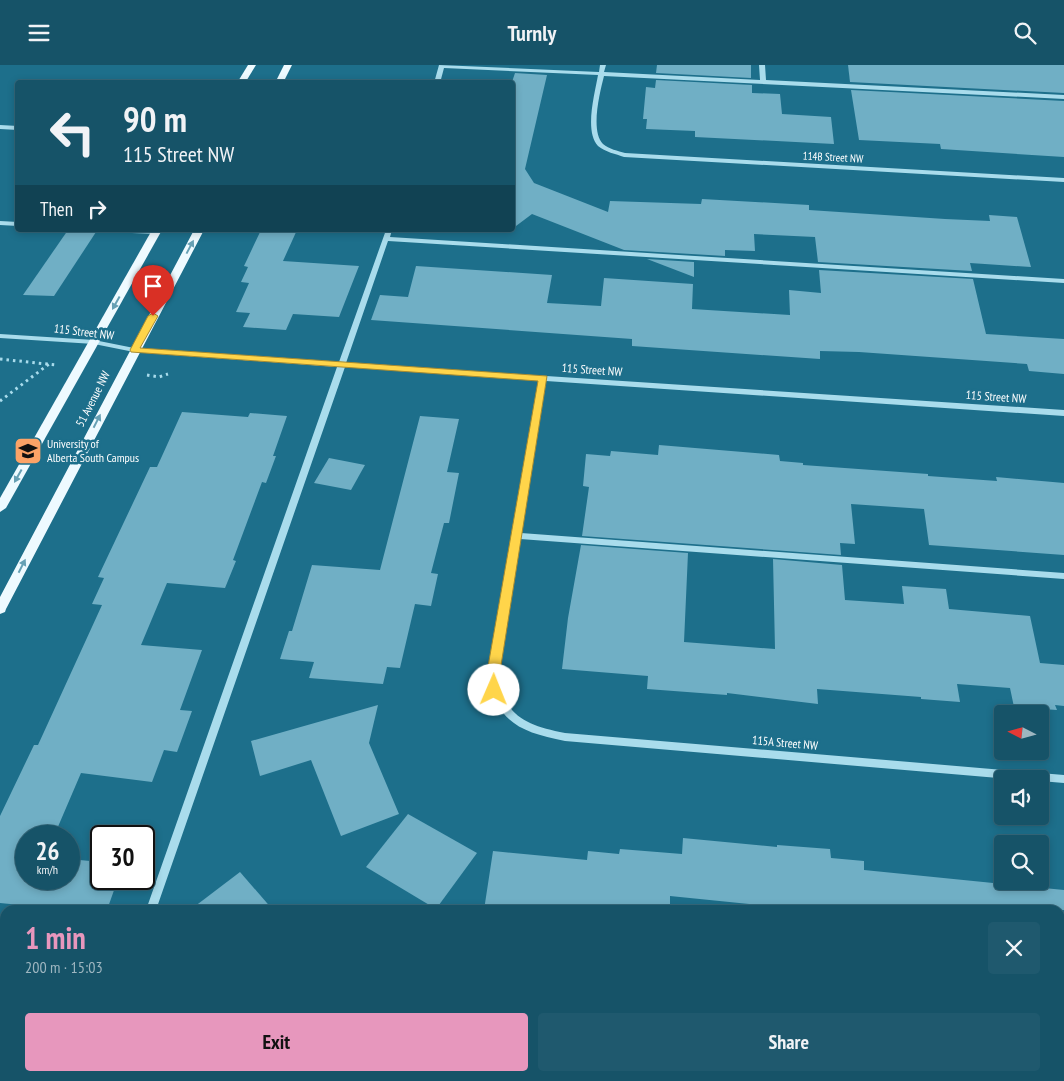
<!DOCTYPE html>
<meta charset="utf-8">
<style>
body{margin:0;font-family:"PT Sans Narrow",sans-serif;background:#1f596e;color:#f1f3f6;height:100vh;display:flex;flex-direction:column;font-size:19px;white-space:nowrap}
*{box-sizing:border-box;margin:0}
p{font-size:16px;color:#9eb6c0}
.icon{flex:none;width:28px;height:28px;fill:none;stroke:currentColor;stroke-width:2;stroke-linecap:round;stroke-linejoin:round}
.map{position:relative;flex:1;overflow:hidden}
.sheet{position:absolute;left:0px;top:840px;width:1065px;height:176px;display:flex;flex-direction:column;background:#165368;border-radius:15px 15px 0 0;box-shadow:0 2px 8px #0003,0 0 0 1px #35697c}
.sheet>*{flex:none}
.banner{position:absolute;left:15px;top:15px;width:500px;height:152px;border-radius:5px;box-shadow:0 2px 8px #0003,0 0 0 1px #35697c;background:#165368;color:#f1f3f6;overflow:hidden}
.needle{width:32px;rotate:276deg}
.controls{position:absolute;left:994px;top:640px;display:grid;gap:10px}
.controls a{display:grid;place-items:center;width:55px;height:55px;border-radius:5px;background:#165368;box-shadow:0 2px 8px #0003,0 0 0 1px #35697c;font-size:25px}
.speed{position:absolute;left:15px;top:760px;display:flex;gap:10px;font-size:25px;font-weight:700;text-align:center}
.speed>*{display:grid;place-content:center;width:65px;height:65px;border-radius:50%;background:#165368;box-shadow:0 2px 8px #0003,0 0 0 1px #35697c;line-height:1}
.speed small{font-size:12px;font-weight:400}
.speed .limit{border:2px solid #111;border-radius:8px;background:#fff;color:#111}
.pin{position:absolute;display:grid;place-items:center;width:42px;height:42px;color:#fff;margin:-51px -21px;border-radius:50% 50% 50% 0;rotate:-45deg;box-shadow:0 0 5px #0007}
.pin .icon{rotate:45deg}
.me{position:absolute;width:55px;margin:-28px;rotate:1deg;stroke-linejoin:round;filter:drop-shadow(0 0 4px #0008)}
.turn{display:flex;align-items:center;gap:18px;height:105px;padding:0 25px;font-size:22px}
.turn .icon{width:65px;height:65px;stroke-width:2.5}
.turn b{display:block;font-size:35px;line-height:42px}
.then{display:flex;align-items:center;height:48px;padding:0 25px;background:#0003;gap:10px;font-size:19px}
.round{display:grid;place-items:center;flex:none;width:52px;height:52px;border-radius:5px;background:#1f596e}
.head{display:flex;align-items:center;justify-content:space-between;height:85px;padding:0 25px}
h1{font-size:30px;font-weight:600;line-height:38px;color:#e797bd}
.action{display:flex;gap:10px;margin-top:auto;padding:10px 25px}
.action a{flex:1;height:58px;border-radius:5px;background:#e797bd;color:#111;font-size:20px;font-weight:600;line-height:58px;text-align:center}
.action a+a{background:#1f596e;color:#f1f3f6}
header{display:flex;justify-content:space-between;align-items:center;height:65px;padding:0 25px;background:#165368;font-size:22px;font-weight:600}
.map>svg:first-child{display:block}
.building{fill:#70afc5}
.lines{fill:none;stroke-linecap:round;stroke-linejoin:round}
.path{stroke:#a9dcec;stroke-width:3;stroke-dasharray:2.5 4;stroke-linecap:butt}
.minor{fill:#a9dcec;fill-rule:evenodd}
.major{fill:#eefaff;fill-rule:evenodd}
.oneway{fill:#66a0b4}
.route{fill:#ffd54a;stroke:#a68a30}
.labels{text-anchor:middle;stroke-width:5;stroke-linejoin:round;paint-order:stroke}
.far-street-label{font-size:11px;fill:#fff;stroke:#1d6f8b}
.street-label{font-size:12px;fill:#fff;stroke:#1d6f8b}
.poi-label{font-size:12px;fill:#fff;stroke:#1d6f8b;text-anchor:start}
</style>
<header><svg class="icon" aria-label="menu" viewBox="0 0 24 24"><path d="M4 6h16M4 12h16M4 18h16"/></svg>Turnly<svg class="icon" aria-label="search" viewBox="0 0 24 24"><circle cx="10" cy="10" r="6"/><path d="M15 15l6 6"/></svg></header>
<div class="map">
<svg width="1064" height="1016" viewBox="0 0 1064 1016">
<rect width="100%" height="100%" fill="#1d6f8b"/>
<!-- building -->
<g class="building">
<path d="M 657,0 L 751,0 L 751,13 L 656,8 Z"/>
<path d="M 848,0 L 1064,0 L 1064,28 L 850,17 Z"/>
<path d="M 515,8 L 547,10 L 525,104 L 534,118 L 608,147 L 610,136 L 701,139 L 702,134 L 809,140 L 809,145 L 945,154 L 990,156 L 989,150 L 1017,152 L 1031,202 L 970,198 L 972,206 L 818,197 L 815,172 L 754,169 L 755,186 L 725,185 L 725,191 L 624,185 L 532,149 L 512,164 L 512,17 Z"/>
<path d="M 656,15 L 752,20 L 752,28 L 780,29 L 782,49 L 831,52 L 834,79 L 695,72 L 695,66 L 646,64 L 647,54 L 643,54 L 646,22 L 655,23 Z"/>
<path d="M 851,25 L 1064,36 L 1064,92 L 941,84 L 940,79 L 859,75 Z"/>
<path d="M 68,165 L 92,165 L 96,167 L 54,231 L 23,230 Z"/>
<path d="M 261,165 L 297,165 L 283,196 L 359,201 L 339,252 L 293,249 L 286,265 L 243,262 L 250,248 L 236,247 L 249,218 L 241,217 L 248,202 L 244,201 Z"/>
<path d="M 647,194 L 694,197 L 694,212 Z"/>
<path d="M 416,201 L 552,210 L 547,238 L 601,241 L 604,213 L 693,219 L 692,244 L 790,250 L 789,225 L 821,228 L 819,205 L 973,214 L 986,269 L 1064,274 L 1064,309 L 1029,306 L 1027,299 L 859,287 L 820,286 L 820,294 L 632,281 L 632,274 L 371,255 L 380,230 L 408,232 Z"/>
<path d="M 182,347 L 248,352 L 250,348 L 287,351 L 273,391 L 276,391 L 266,418 L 262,417 L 233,495 L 236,496 L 225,523 L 167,518 L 141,580 L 202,585 L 180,645 L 192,646 L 177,687 L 164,685 L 152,717 L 81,708 L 54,771 L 26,771 L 26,814 L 69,814 L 69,794 L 101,797 L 101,814 L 118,814 L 107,845 L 70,845 L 0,838 L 0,751 L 34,680 L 38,680 L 102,540 L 92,539 L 104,513 L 98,512 L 150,402 L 157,402 Z"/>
<path d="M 420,351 L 459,354 L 447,407 L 459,408 L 449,458 L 444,458 L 431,508 L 438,509 L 431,541 L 415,539 L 400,603 L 387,602 L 383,619 L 309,613 L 314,597 L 280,594 L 289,566 L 292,566 L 312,500 L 380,505 Z"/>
<path d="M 659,380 L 779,390 L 780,396 L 803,398 L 803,400 L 928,409 L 928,411 L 997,416 L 996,412 L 1064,418 L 1064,490 L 929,480 L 924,444 L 851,439 L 855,479 L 840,478 L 841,490 L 582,471 L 589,422 L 583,421 L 586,389 L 610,391 L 611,386 L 658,390 Z"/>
<path d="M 329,393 L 365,400 L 351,425 L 314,418 Z"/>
<path d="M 581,480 L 688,488 L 684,577 L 775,584 L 773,494 L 842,500 L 845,535 L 904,539 L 902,521 L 946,524 L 949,544 L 1030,551 L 1040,598 L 1064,600 L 1064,641 L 1055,640 L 1057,645 L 1014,642 L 1010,623 L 957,619 L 960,637 L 921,634 L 921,632 L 817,624 L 818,639 L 727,628 L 727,630 L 647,624 L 648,611 L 562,604 L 568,553 Z"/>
<path d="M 378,640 L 369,678 L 399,749 L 341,771 L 311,695 L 260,711 L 251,676 Z"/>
<path d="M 408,749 L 477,788 L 436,844 L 366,802 Z"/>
<path d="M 683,773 L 777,782 L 777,780 L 830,784 L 831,793 L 864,796 L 864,805 L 1064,825 L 1064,845 L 780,845 L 780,842 L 670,831 L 670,845 L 484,845 L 493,786 L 587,795 L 588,786 L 619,789 L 620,784 L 682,789 Z"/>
<path d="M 240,807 L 273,845 L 190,845 Z"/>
</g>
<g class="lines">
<!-- path -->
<g class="path">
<path d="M 0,294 L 56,300"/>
<path d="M 147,310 L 159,312 L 168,309"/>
<path d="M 0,336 L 49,299"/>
</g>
<!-- minor -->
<g class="minor">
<path d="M 439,0 L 599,7 L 600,0 L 606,0 L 604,7 L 760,15 L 759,0 L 765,0 L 766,15 L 1064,30 L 1064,34 L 604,11 C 600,27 590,66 603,79 C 609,84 618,86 625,88 L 1064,113 L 1064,117 L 624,92 C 616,89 605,87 598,81 C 584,66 595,28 598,10 L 444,3 L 440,18 L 434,18 Z"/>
<path d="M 0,60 L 18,61 L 18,65 L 0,64 Z"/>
<path d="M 0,156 L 18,157 L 18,161 L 0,160 Z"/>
<path d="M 105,165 L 155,165 L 159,167 L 156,169 L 108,167 Z"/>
<path d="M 386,165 L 392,165 L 390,172 L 1064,214 L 1064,218 L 388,176 L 346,298 L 1064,345 L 1064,351 L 546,316 L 521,468 L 1064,508 L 1064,514 L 520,474 L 497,613 C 507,653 527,660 565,668 L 1064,710 L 1064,718 L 1040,716 L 1040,714 L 1010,714 L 565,676 C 522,667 499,659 487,613 L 539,315 L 345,302 L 156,845 L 146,845 L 337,302 L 134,287 L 94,279 L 0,273 L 0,269 L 94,275 L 134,283 L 339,297 Z"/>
<rect x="1060" y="989" width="4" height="12"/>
<path d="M 89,1011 L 101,1011 L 99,1016 L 87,1016 Z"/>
</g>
<!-- major -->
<g class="major">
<path d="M 248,0 L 256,0 L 245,18 L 237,18 Z"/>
<path d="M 284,0 L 292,0 L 283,18 L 275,18 Z"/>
<path d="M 152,165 L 162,165 L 6,443 L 0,447 L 0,433 Z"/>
<path d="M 194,165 L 204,165 L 6,544 L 5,547 L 0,549 L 0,532 Z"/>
</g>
</g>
<!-- one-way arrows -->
<defs><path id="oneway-solid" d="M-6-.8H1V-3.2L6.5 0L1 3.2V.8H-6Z" transform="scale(1.25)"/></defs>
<g class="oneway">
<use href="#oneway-solid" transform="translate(190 182) rotate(-62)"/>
<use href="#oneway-solid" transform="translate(116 238) rotate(119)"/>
<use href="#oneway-solid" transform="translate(97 356) rotate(-63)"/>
<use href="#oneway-solid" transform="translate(18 411) rotate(119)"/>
<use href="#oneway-solid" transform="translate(22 501) rotate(-63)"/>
</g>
<!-- route -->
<path class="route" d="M 153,248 L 158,251 L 140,283 L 547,311 L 499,613 L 500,625 L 499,628 L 490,628 L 486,613 L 538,316 L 131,287 L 130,285 L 148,251 Z"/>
<!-- icons -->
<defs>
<symbol id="university-square" viewBox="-11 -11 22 22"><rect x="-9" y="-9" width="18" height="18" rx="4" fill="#fca367" stroke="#1d6f8b"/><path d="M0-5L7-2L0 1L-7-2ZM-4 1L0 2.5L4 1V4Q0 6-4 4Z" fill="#111"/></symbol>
</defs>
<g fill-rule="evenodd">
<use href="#university-square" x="12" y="370" width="32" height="32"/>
</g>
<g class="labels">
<!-- far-street labels -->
<g class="far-street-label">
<text transform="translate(833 92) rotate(3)" y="4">114B Street NW</text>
</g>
<!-- street labels -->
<g class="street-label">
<text transform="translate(84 267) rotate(7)" y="4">115 Street NW</text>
<text transform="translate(592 305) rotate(4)" y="4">115 Street NW</text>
<text transform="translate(996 332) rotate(4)" y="4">115 Street NW</text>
<text transform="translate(93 334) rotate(-63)" y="4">51 Avenue NW</text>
<text transform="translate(785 678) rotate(5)" y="4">115A Street NW</text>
</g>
<!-- poi labels -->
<g class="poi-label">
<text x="47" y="383">University of<tspan x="47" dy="14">Alberta South Campus</tspan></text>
</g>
</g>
</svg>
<div class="controls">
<a><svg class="needle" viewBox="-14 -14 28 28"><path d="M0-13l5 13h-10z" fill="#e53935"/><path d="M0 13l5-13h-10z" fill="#9eb6c0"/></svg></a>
<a><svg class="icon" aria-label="sound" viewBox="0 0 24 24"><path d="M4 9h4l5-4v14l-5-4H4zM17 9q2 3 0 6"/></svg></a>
<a><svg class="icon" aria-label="search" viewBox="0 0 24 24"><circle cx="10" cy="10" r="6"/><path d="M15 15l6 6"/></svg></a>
</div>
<div class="speed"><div>26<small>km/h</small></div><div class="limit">30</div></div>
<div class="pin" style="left:153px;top:251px;background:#d93025"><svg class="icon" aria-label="arrive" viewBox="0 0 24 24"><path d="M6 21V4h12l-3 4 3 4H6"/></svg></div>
<svg class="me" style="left:494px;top:625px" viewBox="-20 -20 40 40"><circle r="19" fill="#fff"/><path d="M0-13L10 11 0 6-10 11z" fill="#ffd54a"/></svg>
<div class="banner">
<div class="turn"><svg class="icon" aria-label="left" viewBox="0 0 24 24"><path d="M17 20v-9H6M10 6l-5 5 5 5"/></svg><div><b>90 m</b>115 Street NW</div></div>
<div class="then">Then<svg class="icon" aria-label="right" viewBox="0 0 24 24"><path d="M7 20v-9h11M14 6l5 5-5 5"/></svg></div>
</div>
<section class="sheet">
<div class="head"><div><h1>1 min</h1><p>200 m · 15:03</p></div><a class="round"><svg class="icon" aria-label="close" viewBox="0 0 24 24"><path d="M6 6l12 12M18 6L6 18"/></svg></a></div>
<div class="action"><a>Exit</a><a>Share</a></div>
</section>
</div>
